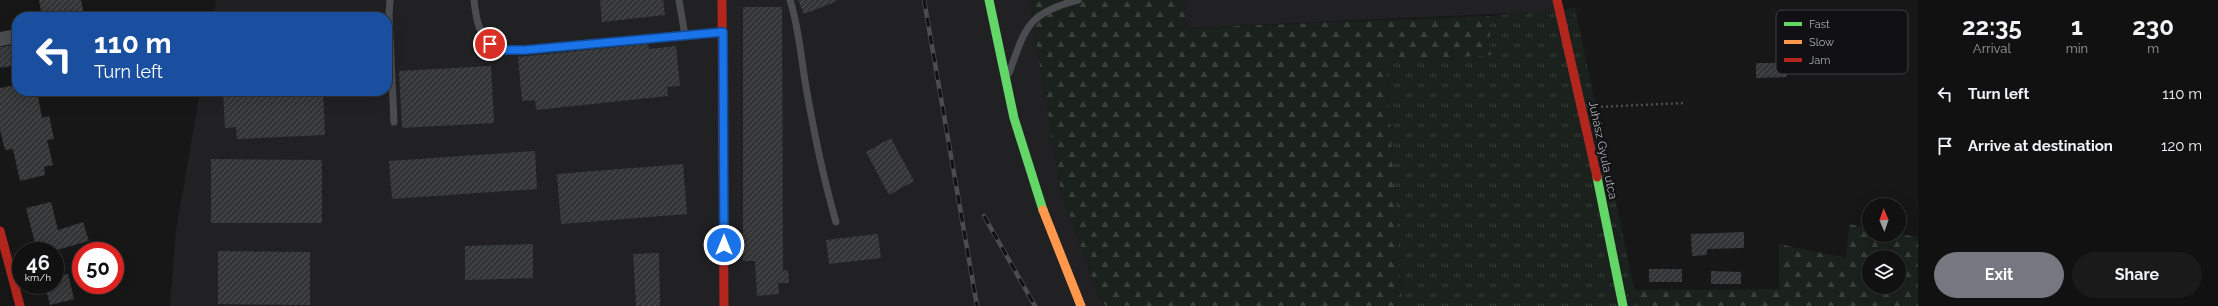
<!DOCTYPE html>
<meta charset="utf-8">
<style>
body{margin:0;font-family:Raleway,sans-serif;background:#1a1a1a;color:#f1f3f6;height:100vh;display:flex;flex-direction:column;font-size:15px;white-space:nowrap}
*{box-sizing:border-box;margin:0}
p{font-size:13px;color:#9c9d9f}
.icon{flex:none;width:22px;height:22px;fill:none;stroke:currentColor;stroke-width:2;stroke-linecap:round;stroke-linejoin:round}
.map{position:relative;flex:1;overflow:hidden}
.details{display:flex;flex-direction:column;background:#111;width:300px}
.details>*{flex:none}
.top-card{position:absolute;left:12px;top:12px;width:380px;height:84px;border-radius:16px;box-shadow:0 4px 16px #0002,0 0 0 1px #303131;background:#1a4fa0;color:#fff;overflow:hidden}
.needle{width:26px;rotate:358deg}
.tools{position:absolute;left:1862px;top:198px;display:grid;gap:8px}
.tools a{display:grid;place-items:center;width:44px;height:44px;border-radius:50%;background:#111;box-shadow:0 4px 16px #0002,0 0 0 1px #303131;font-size:20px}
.speed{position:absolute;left:12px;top:242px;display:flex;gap:8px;font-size:20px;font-weight:700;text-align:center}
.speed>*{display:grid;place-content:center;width:52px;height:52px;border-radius:50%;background:#111;box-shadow:0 4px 16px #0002,0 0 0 1px #303131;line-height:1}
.speed small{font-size:10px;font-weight:400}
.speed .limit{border:6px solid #d22;background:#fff;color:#111}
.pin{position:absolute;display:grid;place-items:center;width:34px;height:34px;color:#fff;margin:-17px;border:2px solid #fff;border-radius:50%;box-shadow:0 1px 4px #0007}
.me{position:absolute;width:44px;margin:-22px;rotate:0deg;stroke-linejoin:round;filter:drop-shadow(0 0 3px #0008)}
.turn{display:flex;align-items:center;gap:14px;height:84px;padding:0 16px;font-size:18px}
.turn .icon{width:52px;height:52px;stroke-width:2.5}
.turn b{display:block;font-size:28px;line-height:34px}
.eta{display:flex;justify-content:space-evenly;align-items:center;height:68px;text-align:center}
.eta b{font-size:24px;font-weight:700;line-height:28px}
.button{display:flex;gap:8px;margin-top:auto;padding:8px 16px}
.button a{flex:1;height:46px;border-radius:24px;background:#757880;color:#fff;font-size:16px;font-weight:700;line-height:46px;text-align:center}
.button a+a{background:#1a1a1a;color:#f1f3f6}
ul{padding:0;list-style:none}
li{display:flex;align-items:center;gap:12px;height:52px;padding:0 16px}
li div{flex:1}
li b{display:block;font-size:15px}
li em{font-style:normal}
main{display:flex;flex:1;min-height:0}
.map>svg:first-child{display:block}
.built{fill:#212124}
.grass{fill:url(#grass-tufts)}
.forest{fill:url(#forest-firs);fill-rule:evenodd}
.building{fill:url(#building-hatch)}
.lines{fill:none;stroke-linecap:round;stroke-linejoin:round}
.path{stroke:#4d4e52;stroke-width:2.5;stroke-dasharray:2 3;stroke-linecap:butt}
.lane{stroke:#4b4c50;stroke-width:7}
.street{stroke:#4b4c50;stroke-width:14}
.fast{stroke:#63d668;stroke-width:9}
.slow{stroke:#ff974d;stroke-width:9}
.jam{stroke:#b3261e;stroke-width:9}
.rail-casing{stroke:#4b4c4f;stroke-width:4.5}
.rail{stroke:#111113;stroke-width:3;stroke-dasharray:9;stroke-linecap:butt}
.route-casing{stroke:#114b97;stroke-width:10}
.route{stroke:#1a73e8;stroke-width:7}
.labels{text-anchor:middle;stroke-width:4;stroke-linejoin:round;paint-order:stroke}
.street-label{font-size:12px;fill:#a8adb8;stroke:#111113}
.key{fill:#111113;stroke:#3e4045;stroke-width:1}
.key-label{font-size:11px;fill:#a8adb8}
</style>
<main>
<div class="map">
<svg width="1918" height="306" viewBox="0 0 1918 306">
<defs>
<pattern id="grass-tufts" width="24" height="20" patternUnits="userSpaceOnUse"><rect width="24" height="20" fill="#1b211c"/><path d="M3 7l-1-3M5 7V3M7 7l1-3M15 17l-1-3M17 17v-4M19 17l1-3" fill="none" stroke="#393f3b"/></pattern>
<pattern id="forest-firs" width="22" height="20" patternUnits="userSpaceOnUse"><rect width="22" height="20" fill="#1b211c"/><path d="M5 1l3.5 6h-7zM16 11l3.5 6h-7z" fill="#393f3b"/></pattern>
<pattern id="building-hatch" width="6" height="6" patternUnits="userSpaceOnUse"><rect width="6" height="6" fill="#343537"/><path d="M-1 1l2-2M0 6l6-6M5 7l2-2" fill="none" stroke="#4f5052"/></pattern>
</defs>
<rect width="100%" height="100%" fill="#171717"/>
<!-- built -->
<g class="built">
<path d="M 216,0 L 1029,0 L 1061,191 L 1100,299 L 1106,306 L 170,306 L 176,230 L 200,91 L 387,91 L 387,17 L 213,17 Z"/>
<path d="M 1185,0 L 1555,0 L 1556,11 L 1187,28 Z"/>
</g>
<!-- grass -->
<path class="grass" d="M 1575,8 L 1638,306 L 1402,306 L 1386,62 L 1490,55 L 1489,16 Z"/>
<!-- forest -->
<g class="forest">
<path d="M 1029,0 L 1185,0 L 1187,28 L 1489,16 L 1491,55 L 1386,62 L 1402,306 L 1106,306 L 1100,299 L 1061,191 Z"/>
<path d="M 1849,224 L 1869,228 L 1869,235 L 1899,234 L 1918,237 L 1918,306 L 1638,306 L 1634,290 L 1779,289 L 1779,244 L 1846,258 ZM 1869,257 L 1899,257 L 1899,287 L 1869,287 Z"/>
</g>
<!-- building -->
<g class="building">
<path d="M 39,0 L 81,0 L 84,14 L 66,17 L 42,17 Z"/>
<path d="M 600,0 L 663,0 L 665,15 L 602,22 Z"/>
<path d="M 798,0 L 837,0 L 837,1 L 804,14 Z"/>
<path d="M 743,7 L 782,7 L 783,271 L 788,270 L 789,283 L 778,283 L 779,294 L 757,296 L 755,261 L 743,261 Z"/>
<path d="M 648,44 L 649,49 L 676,46 L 680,86 L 667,87 L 668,96 L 536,110 L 535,100 L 522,101 L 518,57 Z"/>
<path d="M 17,45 L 17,65 L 0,68 L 0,47 Z"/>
<path d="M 1756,63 L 1787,63 L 1787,77 L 1756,78 Z"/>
<path d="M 491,66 L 494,123 L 402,128 L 399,71 Z"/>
<path d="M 17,85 L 17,91 L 37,91 L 42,118 L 49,116 L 54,139 L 47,140 L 53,165 L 44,167 L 45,175 L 20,181 L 13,149 L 5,150 L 0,130 L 0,88 Z"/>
<path d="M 223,91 L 323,91 L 325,135 L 237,139 L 236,127 L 225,128 Z"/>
<path d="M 891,138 L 914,181 L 889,195 L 866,152 Z"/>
<path d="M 535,151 L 537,189 L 392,199 L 389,161 Z"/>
<path d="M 211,159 L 322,160 L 322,223 L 211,223 Z"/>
<path d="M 683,164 L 687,214 L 561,224 L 557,174 Z"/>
<path d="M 51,202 L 58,230 L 83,222 L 89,241 L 53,251 L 37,251 L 26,208 Z"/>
<path d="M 1744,232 L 1744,248 L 1707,249 L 1707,255 L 1692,256 L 1691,234 Z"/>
<path d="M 878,234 L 881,258 L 829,264 L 826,240 Z"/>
<path d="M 533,244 L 533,278 L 465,280 L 465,246 Z"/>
<path d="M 218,251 L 310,252 L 310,305 L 218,304 Z"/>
<path d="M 659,253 L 660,306 L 636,306 L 633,254 Z"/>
<rect x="1649" y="269" width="33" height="13"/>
<path d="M 1711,271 L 1741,272 L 1741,284 L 1711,284 Z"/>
<path d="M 68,274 L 74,299 L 50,305 L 45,285 L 55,285 L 55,277 Z"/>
</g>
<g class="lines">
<!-- path -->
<path class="path" d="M 1596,107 L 1685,103"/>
<!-- lane -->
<g class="lane">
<path d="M 390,0 L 389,15 L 394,122"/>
<path d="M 474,0 C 478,38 485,50 525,50 L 721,32"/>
<path d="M 679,0 L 685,36"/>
<path d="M 790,0 C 799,28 801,58 806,87 C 814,133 823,177 836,222"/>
<path d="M 1009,73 C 1026,27 1027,13 1078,0"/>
</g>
<!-- street -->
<path class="street" d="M 0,39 L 17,36"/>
<!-- fast -->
<g class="fast">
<path d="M 989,0 L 1014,118 L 1043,210"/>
<path d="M 1597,177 L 1623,306"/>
</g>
<!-- slow -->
<path class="slow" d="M 1043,210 L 1081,306"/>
<!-- jam -->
<g class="jam">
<path d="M 722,0 L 724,306"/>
<path d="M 1557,0 L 1597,177"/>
<path d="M 0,231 L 20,306"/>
</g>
<defs>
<g id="rail">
<path d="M 924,0 L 977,306"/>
<path d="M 984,216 L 1035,306"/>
</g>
</defs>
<!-- rail casing -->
<use href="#rail" class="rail-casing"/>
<!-- rail -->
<use href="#rail" class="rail"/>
</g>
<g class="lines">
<defs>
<path id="route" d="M 490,44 L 506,50 L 525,50 L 723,32 L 724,245"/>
</defs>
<!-- route casing -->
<use href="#route" class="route-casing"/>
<!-- route -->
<use href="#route" class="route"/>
</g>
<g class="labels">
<!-- street labels -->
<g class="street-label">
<text transform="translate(1603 150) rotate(78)" y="4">Juhász Gyula utca</text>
</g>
</g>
<!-- legend -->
<rect x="1776" y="10" width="132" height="64" rx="6" class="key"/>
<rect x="1784" y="22" width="18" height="4" fill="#63d668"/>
<rect x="1784" y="40" width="18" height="4" fill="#ff974d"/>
<rect x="1784" y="58" width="18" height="4" fill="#b3261e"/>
<g class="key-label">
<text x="1809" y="28">Fast</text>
<text x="1809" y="46">Slow</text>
<text x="1809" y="64">Jam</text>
</g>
</svg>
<div class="tools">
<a><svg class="needle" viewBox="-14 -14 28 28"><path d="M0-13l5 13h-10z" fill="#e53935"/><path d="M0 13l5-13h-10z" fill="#9c9d9f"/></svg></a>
<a><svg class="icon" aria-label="layers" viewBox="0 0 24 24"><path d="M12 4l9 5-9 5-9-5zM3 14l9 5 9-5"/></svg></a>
</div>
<div class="speed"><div>46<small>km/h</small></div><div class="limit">50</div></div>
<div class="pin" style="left:490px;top:44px;background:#d93025"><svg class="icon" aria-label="arrive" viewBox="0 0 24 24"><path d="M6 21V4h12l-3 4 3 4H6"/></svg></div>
<svg class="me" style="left:724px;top:245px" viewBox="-20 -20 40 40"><circle r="17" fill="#1a73e8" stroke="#fff" stroke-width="3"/><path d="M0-11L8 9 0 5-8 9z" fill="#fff"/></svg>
<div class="top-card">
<div class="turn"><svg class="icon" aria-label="left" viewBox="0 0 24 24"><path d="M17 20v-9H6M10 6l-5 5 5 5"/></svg><div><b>110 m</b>Turn left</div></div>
</div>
</div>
<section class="details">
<div class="eta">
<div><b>22:35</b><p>Arrival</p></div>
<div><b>1</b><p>min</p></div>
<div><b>230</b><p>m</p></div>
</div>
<ul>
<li><svg class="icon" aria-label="left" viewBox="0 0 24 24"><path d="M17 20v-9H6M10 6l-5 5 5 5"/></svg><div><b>Turn left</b></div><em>110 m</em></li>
<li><svg class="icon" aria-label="arrive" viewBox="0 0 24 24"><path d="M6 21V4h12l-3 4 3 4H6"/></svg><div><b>Arrive at destination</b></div><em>120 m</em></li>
</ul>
<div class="button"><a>Exit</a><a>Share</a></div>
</section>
</main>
